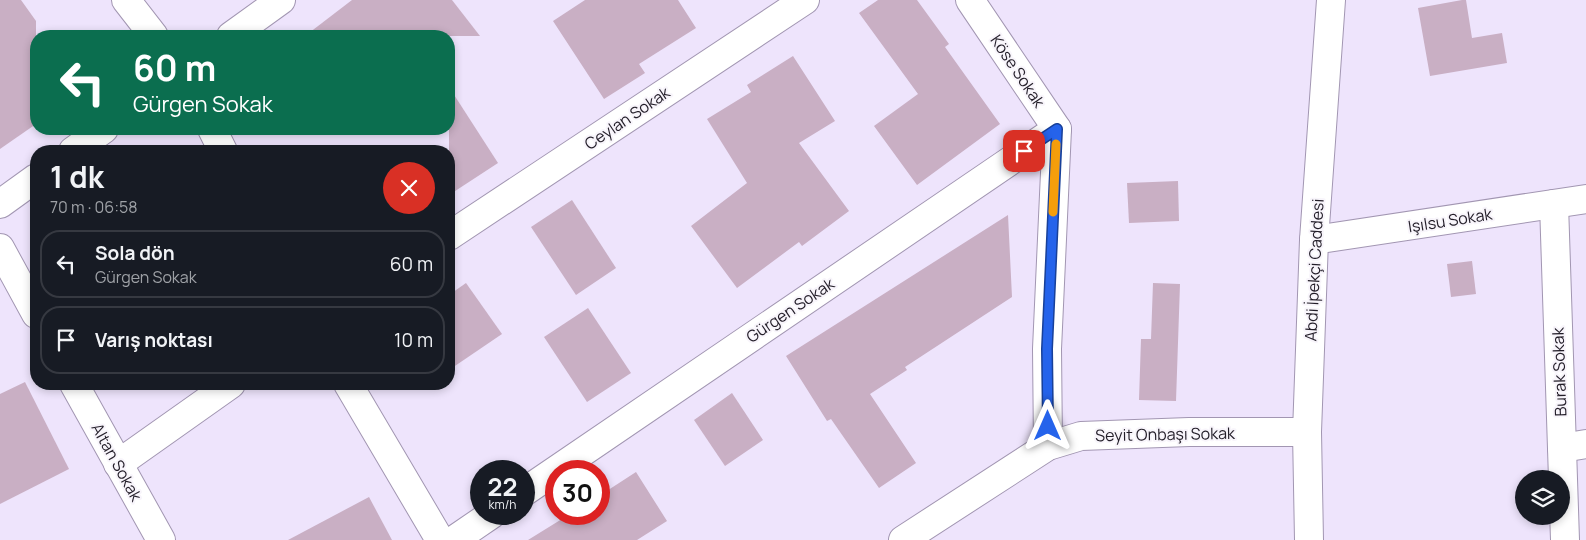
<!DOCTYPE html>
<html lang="tr">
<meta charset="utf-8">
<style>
body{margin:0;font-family:Manrope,sans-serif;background:#242831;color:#f1f3f6;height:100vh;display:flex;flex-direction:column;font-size:19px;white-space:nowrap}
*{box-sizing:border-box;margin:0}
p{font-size:16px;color:#9ea1a6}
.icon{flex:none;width:28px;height:28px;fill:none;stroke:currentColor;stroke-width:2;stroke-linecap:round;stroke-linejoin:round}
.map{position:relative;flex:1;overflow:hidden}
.drawer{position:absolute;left:30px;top:145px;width:425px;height:245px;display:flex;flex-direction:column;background:#171b24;border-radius:20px;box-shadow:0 2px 8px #0003}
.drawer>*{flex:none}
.top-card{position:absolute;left:30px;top:30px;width:425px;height:105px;border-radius:20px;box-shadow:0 2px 8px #0003;background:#0b6e4f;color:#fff;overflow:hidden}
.buttons{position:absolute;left:1515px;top:470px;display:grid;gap:10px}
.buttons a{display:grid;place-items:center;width:55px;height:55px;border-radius:50%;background:#171b24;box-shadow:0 2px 8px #0003;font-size:25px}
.speed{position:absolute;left:470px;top:460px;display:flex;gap:10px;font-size:25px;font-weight:700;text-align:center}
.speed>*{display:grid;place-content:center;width:65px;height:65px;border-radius:50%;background:#171b24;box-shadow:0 2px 8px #0003;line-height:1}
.speed small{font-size:12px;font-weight:400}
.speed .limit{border:8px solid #d22;background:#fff;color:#111}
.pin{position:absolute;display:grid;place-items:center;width:42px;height:42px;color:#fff;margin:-21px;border-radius:10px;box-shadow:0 2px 8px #0006}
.me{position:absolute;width:55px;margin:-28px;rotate:0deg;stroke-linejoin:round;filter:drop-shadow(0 0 4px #0008)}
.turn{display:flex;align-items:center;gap:18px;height:105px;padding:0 20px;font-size:22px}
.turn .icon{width:65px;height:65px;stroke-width:2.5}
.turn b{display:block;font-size:35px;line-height:42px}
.round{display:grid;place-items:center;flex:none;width:52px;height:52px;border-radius:26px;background:#242831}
.summary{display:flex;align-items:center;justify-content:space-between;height:85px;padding:0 20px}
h1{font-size:30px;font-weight:700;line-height:38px}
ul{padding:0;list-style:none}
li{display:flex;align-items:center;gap:15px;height:68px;margin:0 10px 8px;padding:0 10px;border:2px solid #363941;border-radius:20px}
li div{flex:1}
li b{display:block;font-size:19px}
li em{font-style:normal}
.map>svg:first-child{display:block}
.building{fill:#c9afc4}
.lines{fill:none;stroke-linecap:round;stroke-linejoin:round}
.minor-casing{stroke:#a296b2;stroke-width:30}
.tertiary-casing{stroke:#a296b2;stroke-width:30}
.minor{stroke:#fff;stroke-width:28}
.tertiary{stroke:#fff;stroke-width:28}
.route-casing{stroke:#184099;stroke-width:12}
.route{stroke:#2563eb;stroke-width:9}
.slow{stroke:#f59e0b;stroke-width:9}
.labels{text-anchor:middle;stroke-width:4;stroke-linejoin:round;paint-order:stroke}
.street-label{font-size:16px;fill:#221d28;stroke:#f8f5fb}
</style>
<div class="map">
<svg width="1586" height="540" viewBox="0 0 1586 540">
<rect width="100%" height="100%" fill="#eee4fc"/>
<!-- building -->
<g class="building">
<path d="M 0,0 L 21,0 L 36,21 L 36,124 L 0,149 Z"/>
<path d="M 352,0 L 452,0 L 480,36 L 305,36 Z"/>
<path d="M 585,0 L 678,0 L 696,28 L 639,64 L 645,73 L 604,99 L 553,21 Z"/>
<path d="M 878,0 L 917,0 L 949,44 L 945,47 L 1000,124 L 917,185 L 874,126 L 918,94 L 859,13 Z"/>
<path d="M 1462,0 L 1466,0 L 1472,38 L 1502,33 L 1507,63 L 1430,76 L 1418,8 Z"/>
<path d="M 793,56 L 835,121 L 799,143 L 849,211 L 802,246 L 799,242 L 737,288 L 691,226 L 747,183 L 707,119 L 751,92 L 747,85 Z"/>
<path d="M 449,87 L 498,163 L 449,195 Z"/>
<path d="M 1178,181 L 1179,221 L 1129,223 L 1127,183 Z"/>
<path d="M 572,200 L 616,268 L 576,295 L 531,227 Z"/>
<path d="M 1008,215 L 1012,297 L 905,367 L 907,370 L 870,394 L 916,463 L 879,488 L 831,419 L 827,421 L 786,356 Z"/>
<path d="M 1472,261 L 1476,294 L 1451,297 L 1447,264 Z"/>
<path d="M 466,283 L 502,334 L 449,370 L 449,295 Z"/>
<path d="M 1153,283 L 1180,284 L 1176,401 L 1139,400 L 1141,339 L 1151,339 Z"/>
<path d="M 588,308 L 631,373 L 587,402 L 544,337 Z"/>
<path d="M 25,382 L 69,469 L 0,504 L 0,394 Z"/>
<path d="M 732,393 L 763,440 L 725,466 L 694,420 Z"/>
<path d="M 636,472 L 667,521 L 637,540 L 528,540 L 570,514 L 599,514 L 599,496 Z"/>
<path d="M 369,497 L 392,540 L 288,540 Z"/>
</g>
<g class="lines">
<defs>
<g id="minor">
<path d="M 126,0 L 154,36"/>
<path d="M 970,0 L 1057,129 L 1047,349 L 1048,446"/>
<path d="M 231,36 L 281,0"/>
<path d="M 212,129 L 223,151"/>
<path d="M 73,151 L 104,129"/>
<path d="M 0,204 L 36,178"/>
<path d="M 1554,204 L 1565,540"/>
<path d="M 449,236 L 805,0"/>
<path d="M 1314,240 L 1586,199"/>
<path d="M 0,248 L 36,314"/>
<path d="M 74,384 L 161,540"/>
<path d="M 348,384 L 440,540"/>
<path d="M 1562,448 L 1586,444"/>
<path d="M 118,464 L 231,384"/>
<path d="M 524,492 L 1057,129"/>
<path d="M 454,540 L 492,514"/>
<path d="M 903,540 L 1048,446 L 1081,436 L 1189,432 L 1307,432"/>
</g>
<path id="tertiary" d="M 1309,540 L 1307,432 L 1314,240 L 1331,0"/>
</defs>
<!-- minor casing -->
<use href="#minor" class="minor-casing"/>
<!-- tertiary casing -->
<use href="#tertiary" class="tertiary-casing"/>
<!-- minor -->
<use href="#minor" class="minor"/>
<!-- tertiary -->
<use href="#tertiary" class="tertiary"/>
</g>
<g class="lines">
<defs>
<path id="route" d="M 1024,151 L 1057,129 L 1047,349 L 1048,426"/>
</defs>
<!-- route casing -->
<use href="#route" class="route-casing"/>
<!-- route -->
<use href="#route" class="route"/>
<!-- slow -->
<path class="slow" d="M 1053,212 L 1056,144"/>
</g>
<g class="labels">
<!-- street labels -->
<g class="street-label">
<text transform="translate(1018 71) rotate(56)" y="6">Köse Sokak</text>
<text transform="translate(627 118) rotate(-34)" y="6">Ceylan Sokak</text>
<text transform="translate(1450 220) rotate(-9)" y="6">Işılsu Sokak</text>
<text transform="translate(1314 270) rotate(-87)" y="6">Abdi İpekçi Caddesi</text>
<text transform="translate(790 310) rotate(-34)" y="6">Gürgen Sokak</text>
<text transform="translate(1559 372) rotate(-92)" y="6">Burak Sokak</text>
<text transform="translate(1165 434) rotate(-1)" y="6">Seyit Onbaşı Sokak</text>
<text transform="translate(117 462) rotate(61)" y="6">Altan Sokak</text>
</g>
</g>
</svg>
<div class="buttons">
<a><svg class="icon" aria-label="layers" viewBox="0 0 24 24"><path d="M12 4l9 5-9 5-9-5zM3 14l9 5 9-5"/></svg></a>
</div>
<div class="speed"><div>22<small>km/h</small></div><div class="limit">30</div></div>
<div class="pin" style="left:1024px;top:151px;background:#d93025"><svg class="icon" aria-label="arrive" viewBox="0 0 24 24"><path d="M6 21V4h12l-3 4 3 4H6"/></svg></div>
<svg class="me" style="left:1048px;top:426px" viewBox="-20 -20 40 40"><path d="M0-17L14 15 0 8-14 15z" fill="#2563eb" stroke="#fff" stroke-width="4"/></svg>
<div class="top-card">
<div class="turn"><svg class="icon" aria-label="left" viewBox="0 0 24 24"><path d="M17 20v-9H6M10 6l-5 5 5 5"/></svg><div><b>60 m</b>Gürgen Sokak</div></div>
</div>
<section class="drawer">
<div class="summary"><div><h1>1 dk</h1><p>70 m · 06:58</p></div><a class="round" style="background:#d93025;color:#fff"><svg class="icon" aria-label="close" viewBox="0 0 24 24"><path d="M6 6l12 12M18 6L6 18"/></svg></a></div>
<ul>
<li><svg class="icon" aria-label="left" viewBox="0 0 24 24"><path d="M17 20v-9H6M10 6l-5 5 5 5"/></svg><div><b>Sola dön</b><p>Gürgen Sokak</p></div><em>60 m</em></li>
<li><svg class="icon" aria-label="arrive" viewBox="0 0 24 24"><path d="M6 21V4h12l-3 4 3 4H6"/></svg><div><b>Varış noktası</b></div><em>10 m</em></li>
</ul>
</section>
</div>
